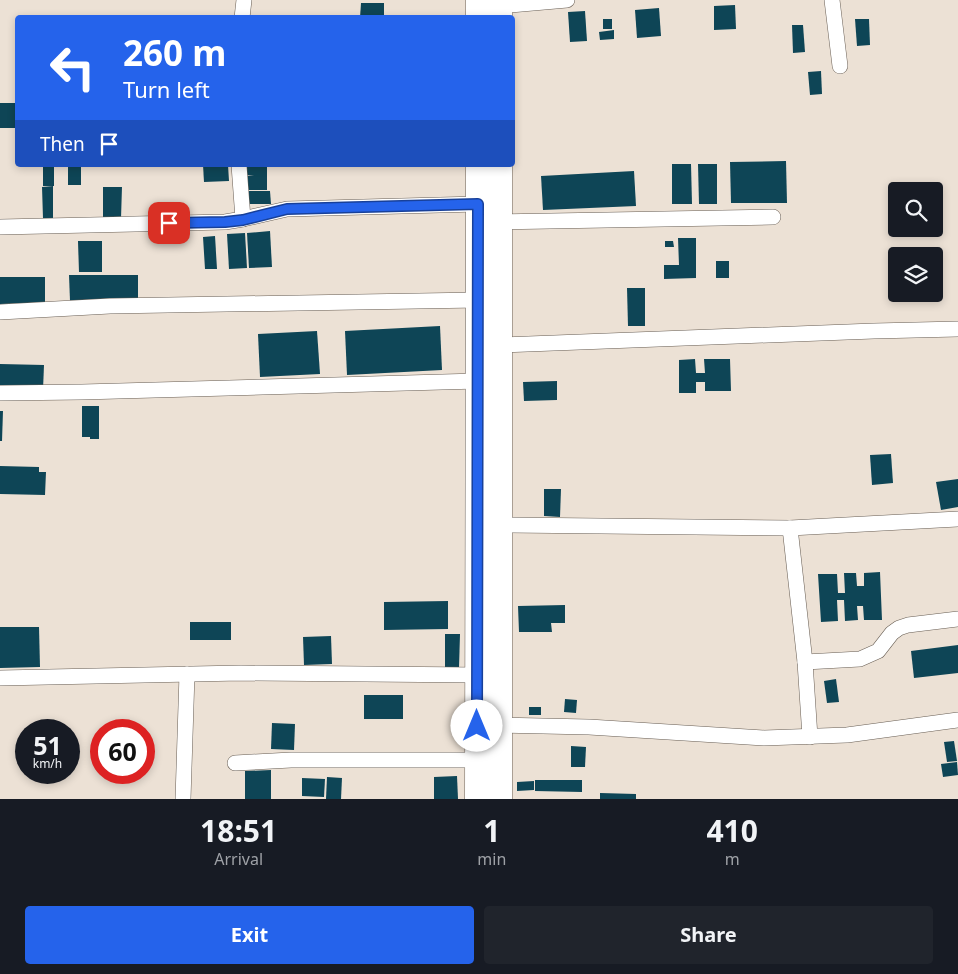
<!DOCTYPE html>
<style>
body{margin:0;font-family:"Noto Sans",sans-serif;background:#20242c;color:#f1f3f6;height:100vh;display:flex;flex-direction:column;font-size:19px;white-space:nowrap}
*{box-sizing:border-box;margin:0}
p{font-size:16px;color:#9ea1a6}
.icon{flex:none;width:28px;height:28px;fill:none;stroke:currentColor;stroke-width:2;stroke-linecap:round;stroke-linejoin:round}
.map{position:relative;height:799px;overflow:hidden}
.details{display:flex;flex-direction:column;background:#171b24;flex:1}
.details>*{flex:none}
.top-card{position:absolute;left:15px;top:15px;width:500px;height:152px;border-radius:5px;box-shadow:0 2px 8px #0003;background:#2563eb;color:#fff;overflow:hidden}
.controls{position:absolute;left:888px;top:182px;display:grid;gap:10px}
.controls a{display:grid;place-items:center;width:55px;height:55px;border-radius:5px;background:#171b24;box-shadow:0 2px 8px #0003;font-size:25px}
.speed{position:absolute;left:15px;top:719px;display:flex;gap:10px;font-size:25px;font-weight:700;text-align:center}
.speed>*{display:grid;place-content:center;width:65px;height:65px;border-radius:50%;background:#171b24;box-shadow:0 2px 8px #0003;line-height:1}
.speed small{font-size:12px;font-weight:400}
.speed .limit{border:8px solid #d22;background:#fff;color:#111}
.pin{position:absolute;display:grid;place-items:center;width:42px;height:42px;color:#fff;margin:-21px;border-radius:10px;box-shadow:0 2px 8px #0006}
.me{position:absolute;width:55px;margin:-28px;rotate:0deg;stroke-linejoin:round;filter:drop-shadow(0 0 4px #0008)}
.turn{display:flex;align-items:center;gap:18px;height:105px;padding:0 25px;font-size:22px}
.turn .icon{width:65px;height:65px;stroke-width:2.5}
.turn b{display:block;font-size:35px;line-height:42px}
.then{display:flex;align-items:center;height:48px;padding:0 25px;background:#0003;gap:10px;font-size:19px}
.eta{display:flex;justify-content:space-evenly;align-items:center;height:85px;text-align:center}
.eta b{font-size:30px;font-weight:700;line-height:35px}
.action{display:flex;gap:10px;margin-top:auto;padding:10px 25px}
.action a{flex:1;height:58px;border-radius:5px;background:#2563eb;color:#fff;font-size:20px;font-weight:700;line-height:58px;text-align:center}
.action a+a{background:#20242c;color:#f1f3f6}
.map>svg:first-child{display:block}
.building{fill:#0e4556}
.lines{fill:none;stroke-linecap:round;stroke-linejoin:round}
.minor-casing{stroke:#685e54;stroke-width:16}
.primary-casing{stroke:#685e54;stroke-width:25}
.minor{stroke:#fff;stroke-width:15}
.primary{stroke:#fff;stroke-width:24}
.route-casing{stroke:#184099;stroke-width:12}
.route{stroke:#2563eb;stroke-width:9}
</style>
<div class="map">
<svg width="958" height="799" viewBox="0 0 958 799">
<rect width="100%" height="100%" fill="#ece1d5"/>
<!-- building -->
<g class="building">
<path d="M 361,3 L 384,3 L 384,18 L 360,18 Z"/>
<path d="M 735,5 L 736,29 L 714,30 L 714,6 Z"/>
<path d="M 659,8 L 661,36 L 637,38 L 635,10 Z"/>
<path d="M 585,11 L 587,41 L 570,42 L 568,12 Z"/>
<rect x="603" y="19" width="9" height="10"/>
<path d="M 855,19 L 869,19 L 870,45 L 857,46 Z"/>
<path d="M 792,25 L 803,25 L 805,52 L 793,53 Z"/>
<path d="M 614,30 L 614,39 L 600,40 L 599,32 Z"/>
<path d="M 821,71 L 822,94 L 810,95 L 808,72 Z"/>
<rect x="0" y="103" width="18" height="25"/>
<path d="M 786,161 L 787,203 L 731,203 L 730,162 Z"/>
<path d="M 672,164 L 691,164 L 692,204 L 672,204 Z"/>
<path d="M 698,164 L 717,164 L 717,204 L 699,204 Z"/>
<rect x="43" y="165" width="11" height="21"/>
<rect x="68" y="165" width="13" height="20"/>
<path d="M 203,165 L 228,165 L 229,181 L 204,182 Z"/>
<path d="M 244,165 L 267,165 L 267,190 L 245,190 L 245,176 L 254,175 L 244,175 Z"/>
<path d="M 634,171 L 636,206 L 543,210 L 541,176 Z"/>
<path d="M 53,186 L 53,219 L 43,219 L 42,187 Z"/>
<path d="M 103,187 L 122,187 L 121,218 L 103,217 Z"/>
<path d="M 247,191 L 270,191 L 271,204 L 247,204 Z"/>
<path d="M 270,231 L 272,267 L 249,268 L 247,233 Z"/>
<path d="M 245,233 L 247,268 L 229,269 L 227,234 Z"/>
<path d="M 215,236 L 217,269 L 205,269 L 203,237 Z"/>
<path d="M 678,238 L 696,238 L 696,278 L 664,279 L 664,265 L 679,265 Z"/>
<path d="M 78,241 L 102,241 L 102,272 L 79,272 Z"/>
<path d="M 665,241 L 673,241 L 674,247 L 665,247 Z"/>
<rect x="716" y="261" width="13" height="17"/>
<path d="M 69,275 L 138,275 L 138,301 L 70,301 Z"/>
<path d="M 0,277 L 45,277 L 45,303 L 0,304 Z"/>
<path d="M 627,288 L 645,288 L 645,326 L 628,326 Z"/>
<path d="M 440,326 L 442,370 L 347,375 L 345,331 Z"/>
<path d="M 317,331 L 320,374 L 260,377 L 258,334 Z"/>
<path d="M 695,359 L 696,373 L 705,373 L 704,359 L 730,359 L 731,391 L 705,391 L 705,382 L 696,382 L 696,393 L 679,393 L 679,360 Z"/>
<path d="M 0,364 L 44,365 L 43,390 L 0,390 Z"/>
<path d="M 557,381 L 557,400 L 524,401 L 523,382 Z"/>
<path d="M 82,406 L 99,406 L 99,439 L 90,439 L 90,437 L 82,437 Z"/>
<path d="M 0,411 L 3,411 L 2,441 L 0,441 Z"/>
<path d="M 891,454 L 893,483 L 872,485 L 870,455 Z"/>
<path d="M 0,466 L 39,467 L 39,472 L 46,472 L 45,495 L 0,494 Z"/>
<path d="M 958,479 L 958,507 L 941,510 L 936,482 Z"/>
<path d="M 544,489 L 561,489 L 560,517 L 544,516 Z"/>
<path d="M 880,572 L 882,620 L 864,620 L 863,606 L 857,606 L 858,620 L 845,621 L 844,600 L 837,600 L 838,621 L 821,622 L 818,574 L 837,574 L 838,593 L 845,593 L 844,573 L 856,573 L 857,586 L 864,586 L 864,573 Z"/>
<path d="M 448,601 L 448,629 L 384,630 L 384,602 Z"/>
<path d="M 565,605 L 565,623 L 551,623 L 552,632 L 519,632 L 518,606 Z"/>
<rect x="190" y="622" width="41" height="18"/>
<path d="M 0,627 L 39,627 L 40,667 L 0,668 Z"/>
<path d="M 445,634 L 460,634 L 459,668 L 445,668 Z"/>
<path d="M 331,636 L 332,664 L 304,665 L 303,637 Z"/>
<path d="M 958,645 L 958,673 L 914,678 L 911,651 Z"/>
<path d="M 836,679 L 839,702 L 827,703 L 824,681 Z"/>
<rect x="364" y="695" width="39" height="24"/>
<path d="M 565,699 L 577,700 L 576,713 L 564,712 Z"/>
<rect x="529" y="707" width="12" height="8"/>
<path d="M 272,723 L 295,724 L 294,750 L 271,749 Z"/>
<path d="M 954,741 L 957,761 L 947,762 L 944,742 Z"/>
<path d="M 571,746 L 586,747 L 585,767 L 571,767 Z"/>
<path d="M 957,762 L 958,775 L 943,777 L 941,764 Z"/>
<path d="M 271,770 L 271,799 L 245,799 L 245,771 Z"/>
<path d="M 457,776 L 458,799 L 434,799 L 434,777 Z"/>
<path d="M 327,777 L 342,778 L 341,799 L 326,799 Z"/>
<path d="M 302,778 L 325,779 L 324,797 L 302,796 Z"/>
<path d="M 535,780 L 582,780 L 582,792 L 535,791 Z"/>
<path d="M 534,781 L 534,790 L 517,791 L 517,782 Z"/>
<path d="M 600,793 L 636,794 L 636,799 L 600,799 Z"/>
</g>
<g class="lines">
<defs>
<g id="minor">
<path d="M 832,0 L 840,66"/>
<path d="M 500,6 L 567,0"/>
<path d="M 242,18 L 244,0"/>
<path d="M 239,165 L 243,219"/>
<path d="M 500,222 L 773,217"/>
<path d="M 0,227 L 225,222 L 243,219 L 287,209 L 478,204"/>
<path d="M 0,312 L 110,306 L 478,300"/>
<path d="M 500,345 L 874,331 L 958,329"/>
<path d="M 0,393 L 82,392 L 478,381"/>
<path d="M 500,525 L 790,528 L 958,519"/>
<path d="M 790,528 L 805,662 L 810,737"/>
<path d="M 805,662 L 860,659 L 878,651 L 892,633 L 899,628 L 908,625 L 958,619"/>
<path d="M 0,678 L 241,673 L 477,675"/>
<path d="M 499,725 L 589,727 L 764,738 L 847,735 L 958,720"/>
<path d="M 235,763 L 291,760 L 477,760"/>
<path d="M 183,799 L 187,674"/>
</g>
<g id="primary">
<path d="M 500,0 L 500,18"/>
<path d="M 478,18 L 478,0"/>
<path d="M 477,799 L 478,165"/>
<path d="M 500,799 L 500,165"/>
</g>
</defs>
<!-- minor casing -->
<use href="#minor" class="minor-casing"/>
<!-- primary casing -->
<use href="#primary" class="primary-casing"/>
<!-- minor -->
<use href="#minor" class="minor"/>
<!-- primary -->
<use href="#primary" class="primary"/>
</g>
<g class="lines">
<defs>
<path id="route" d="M 169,223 L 225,222 L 243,220 L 287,209 L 478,204 L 477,726"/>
</defs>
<!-- route casing -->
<use href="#route" class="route-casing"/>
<!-- route -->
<use href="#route" class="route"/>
</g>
</svg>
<div class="controls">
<a><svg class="icon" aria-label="search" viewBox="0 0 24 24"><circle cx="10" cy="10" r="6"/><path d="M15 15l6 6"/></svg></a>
<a><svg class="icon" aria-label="layers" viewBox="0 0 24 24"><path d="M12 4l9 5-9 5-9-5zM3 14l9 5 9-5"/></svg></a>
</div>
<div class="speed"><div>51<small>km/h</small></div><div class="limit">60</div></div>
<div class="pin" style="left:169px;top:223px;background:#d93025"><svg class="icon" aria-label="arrive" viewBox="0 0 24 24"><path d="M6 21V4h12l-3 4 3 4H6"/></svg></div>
<svg class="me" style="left:477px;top:726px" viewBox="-20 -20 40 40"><circle r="19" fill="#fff"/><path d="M0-13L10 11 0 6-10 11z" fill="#2563eb"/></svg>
<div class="top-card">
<div class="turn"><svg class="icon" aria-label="left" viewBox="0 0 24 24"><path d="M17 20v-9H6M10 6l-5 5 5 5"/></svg><div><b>260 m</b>Turn left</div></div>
<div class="then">Then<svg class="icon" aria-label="arrive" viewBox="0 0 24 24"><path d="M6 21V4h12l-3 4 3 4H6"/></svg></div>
</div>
</div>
<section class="details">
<div class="eta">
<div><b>18:51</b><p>Arrival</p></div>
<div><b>1</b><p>min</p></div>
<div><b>410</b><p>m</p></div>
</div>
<div class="action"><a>Exit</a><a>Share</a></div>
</section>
